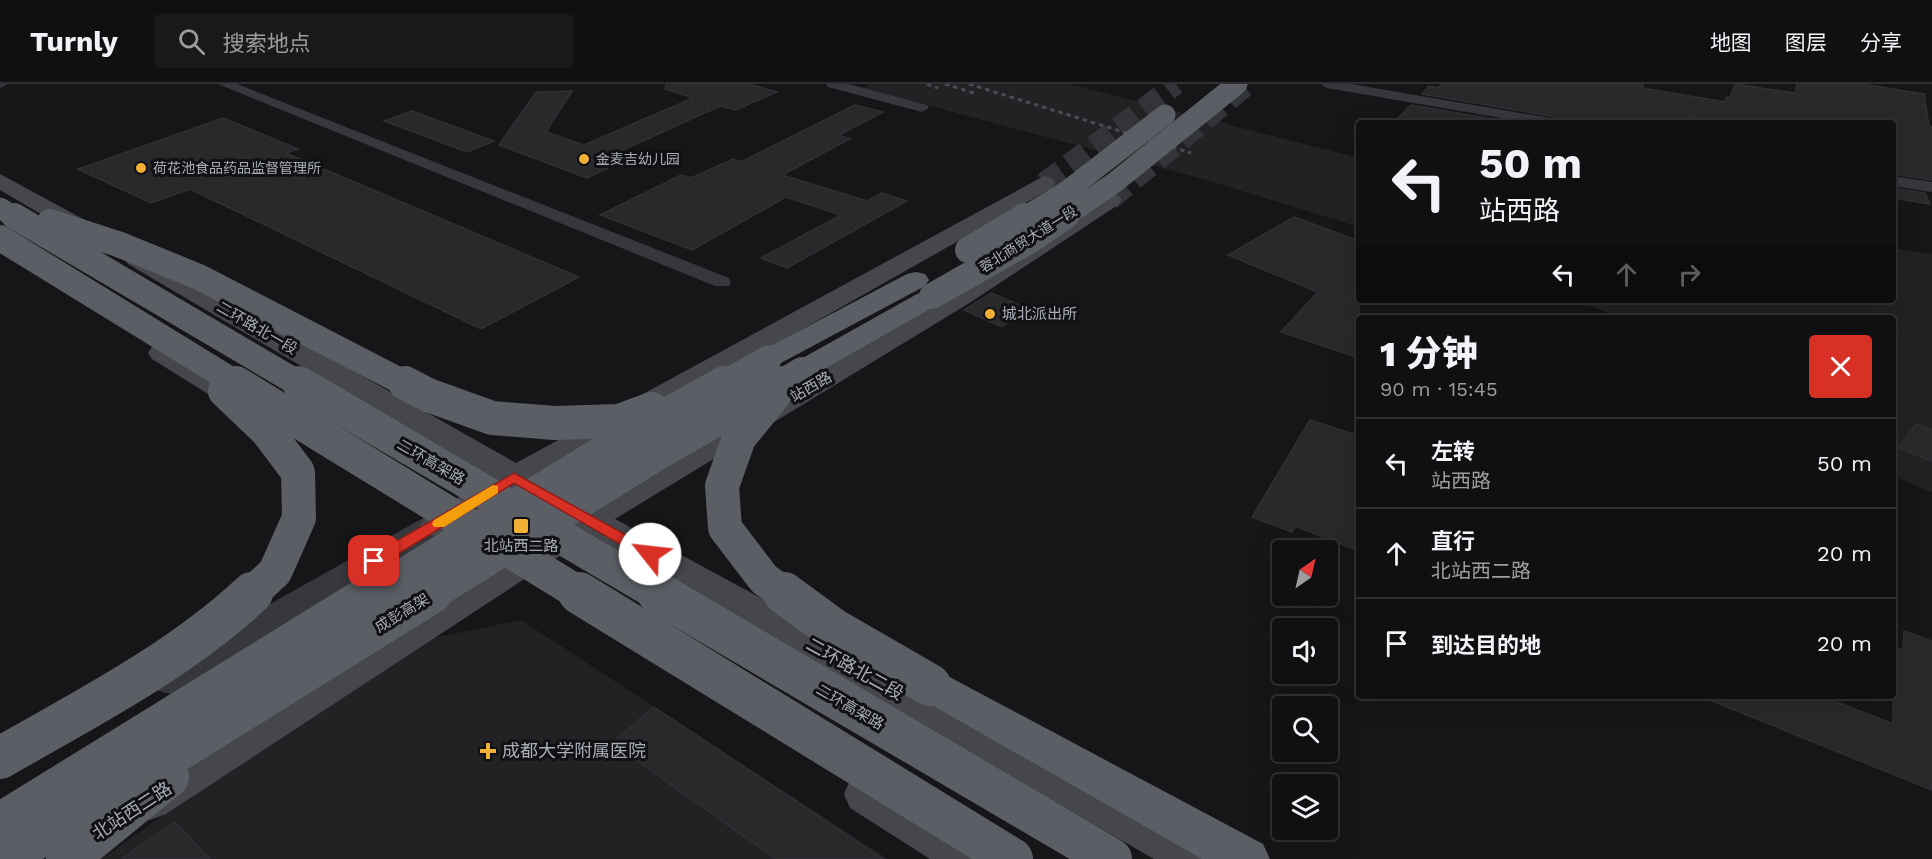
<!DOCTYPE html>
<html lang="zh">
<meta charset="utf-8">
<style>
body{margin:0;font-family:"Work Sans","Noto Sans SC",sans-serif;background:#19191b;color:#f1f3f6;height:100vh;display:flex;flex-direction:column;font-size:22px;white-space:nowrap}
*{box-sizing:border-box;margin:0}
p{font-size:20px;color:#9c9d9f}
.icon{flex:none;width:33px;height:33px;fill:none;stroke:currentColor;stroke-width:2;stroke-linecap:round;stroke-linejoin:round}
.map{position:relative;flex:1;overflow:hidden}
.side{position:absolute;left:1356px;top:231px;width:540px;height:384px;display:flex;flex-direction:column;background:#101012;border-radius:6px;box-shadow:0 6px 24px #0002,0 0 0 2px #303032}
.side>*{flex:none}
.hud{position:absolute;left:1356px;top:36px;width:540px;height:183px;border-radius:6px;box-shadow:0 6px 24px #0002,0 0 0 2px #303032;background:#101012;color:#f1f3f6;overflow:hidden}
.needle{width:39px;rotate:34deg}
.tools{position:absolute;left:1272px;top:456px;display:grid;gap:12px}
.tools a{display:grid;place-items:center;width:66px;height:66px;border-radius:6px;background:#101012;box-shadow:0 6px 24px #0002,0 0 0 2px #303032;font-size:30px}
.pin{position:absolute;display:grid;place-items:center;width:51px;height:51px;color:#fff;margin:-26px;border-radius:12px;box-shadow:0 3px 9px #0006}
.me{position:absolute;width:66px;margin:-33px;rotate:299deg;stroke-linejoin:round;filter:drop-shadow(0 0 4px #0008)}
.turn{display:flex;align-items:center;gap:21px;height:126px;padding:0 24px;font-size:27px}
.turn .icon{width:78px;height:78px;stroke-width:2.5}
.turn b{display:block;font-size:42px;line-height:51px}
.lanes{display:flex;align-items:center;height:57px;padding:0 24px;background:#0003;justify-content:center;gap:30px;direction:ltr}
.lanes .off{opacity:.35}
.round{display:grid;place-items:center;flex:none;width:63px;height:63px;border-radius:6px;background:#19191b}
.summary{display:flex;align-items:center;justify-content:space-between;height:102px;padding:0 24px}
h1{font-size:36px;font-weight:800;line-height:45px}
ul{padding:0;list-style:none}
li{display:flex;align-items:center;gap:18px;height:90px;padding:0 24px;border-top:2px solid #303032}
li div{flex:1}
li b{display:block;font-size:22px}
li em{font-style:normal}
header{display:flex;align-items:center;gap:36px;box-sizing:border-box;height:84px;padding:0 30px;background:#101012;border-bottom:2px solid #303032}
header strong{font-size:28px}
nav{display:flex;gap:33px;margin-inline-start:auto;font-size:21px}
.search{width:420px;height:54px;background:#19191b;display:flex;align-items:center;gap:15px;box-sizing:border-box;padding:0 21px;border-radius:6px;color:#9c9d9f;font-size:22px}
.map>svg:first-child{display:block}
.built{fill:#222225}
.building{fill:#29292c;stroke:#303034;stroke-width:1.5}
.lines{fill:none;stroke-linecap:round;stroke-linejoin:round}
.secondary-tunnel{stroke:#333438;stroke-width:21;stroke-dasharray:21 10;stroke-linecap:butt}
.minor{fill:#37383d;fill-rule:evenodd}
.tertiary{fill:#37383d;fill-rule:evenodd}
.secondary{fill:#45474d;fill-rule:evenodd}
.trunk{fill:#5b5e65;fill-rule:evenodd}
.rail{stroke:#4a4c52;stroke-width:3;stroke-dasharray:4.5 4;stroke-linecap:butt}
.trunk-bridge-far3{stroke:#5b5e65;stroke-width:21}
.trunk-bridge-far2{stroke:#5b5e65;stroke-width:26}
.trunk-bridge-far1{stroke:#5b5e65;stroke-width:34}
.trunk-bridge{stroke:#5b5e65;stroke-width:42}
.route{fill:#d93025;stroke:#8d1f18;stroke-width:1.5}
.slow{fill:#f59e0b}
.poi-dot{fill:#f2b134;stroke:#111113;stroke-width:2}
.labels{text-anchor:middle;stroke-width:6;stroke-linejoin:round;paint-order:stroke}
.far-poi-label{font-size:14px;fill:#a8adb8;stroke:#111113;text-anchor:start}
.far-street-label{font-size:14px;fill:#a8adb8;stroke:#111113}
.poi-label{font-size:15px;fill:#a8adb8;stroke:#111113;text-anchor:start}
.street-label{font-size:15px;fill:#a8adb8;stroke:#111113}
.near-street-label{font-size:18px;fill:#a8adb8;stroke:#111113}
.near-poi-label{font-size:18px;fill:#a8adb8;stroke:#111113;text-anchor:start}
</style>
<header>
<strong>Turnly</strong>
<div class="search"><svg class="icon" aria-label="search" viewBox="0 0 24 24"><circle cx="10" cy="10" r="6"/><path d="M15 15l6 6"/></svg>搜索地点</div>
<nav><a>地图</a><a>图层</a><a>分享</a></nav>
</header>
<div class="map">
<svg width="1932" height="775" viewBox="0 0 1932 775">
<rect width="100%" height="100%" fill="#161618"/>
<!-- built -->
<g class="built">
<path d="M 870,0 L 1069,0 L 1359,74 L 1359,143 L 1210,97 L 863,4 Z"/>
<path d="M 1893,164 L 1932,170 L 1932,408 L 1893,392 L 1893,234 L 1622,234 L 1574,216 L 1893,216 Z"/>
<path d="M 521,536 L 888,775 L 101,775 L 408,559 Z"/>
</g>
<!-- building -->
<g class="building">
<path d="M 666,0 L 749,0 L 777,8 L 736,26 L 720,22 L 601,76 L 615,81 L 587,94 L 499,61 L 536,8 L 572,7 L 546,48 L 584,61 L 693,14 L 665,5 Z"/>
<path d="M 1441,0 L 1643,0 L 1642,4 L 1725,18 L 1727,13 L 1730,14 L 1735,0 L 1795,9 L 1797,0 L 1862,0 L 1924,10 L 1929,42 L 1932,43 L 1932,96 L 1893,90 L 1893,39 L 1722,39 L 1690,33 L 1689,39 L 1565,39 L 1556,33 L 1422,10 L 1429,2 L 1438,4 Z"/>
<path d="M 855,21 L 883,28 L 839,51 L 850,55 L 782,91 L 867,117 L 882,109 L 907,117 L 787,184 L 761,174 L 841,131 L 786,113 L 692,166 L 600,131 L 681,91 L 691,94 L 733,75 L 741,78 Z"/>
<path d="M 1411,21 L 1517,39 L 1393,39 Z"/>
<path d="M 412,27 L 494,57 L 467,68 L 384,37 Z"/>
<path d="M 223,34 L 298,65 L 286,69 L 579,193 L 481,245 L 190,105 L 151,119 L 78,85 Z"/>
<path d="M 1893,104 L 1925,109 L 1930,120 L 1893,114 Z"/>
<path d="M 1294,133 L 1359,157 L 1359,274 L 1281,248 L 1318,208 L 1228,171 Z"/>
<path d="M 991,209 L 1029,225 L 1002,243 L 964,226 Z"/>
<path d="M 1310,336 L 1359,352 L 1359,467 L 1295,442 L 1292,448 L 1252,433 Z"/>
<path d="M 1916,340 L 1932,346 L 1932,377 L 1898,364 Z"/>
<path d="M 1904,547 L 1932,557 L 1932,706 L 1702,613 L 1821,612 L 1893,640 L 1893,562 L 1903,566 Z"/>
<path d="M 654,623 L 883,775 L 776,775 L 612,659 Z"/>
<path d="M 174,738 L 210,775 L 122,775 Z"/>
</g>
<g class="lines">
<!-- secondary-tunnel -->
<g class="secondary-tunnel">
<path d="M 1044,99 L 1176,0"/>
<path d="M 1110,116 L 1248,0"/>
</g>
<!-- minor -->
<g class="minor">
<path d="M 0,0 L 8,0 L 0,4 Z"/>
<path d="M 218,0 L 237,0 L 729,194 L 731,198 L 729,202 L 715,202 Z"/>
<path d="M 826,0 L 849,0 L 927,21 L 929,24 L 922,28 L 828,3 Z"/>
<path d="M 1320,0 L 1351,0 L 1556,35 L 1563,39 L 1530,39 L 1327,4 Z"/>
<path d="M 1893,92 L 1932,98 L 1932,108 L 1893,102 Z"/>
</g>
<!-- tertiary -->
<path class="tertiary" d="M 437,430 L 449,433 L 454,441 L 449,449 L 184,606 L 170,610 L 156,606 L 151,595 L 156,584 L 425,433 Z"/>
<!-- secondary -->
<g class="secondary">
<path d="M 0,90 L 96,142 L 99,147 L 96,152 L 87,154 L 78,152 L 0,106 Z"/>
<path d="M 1044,92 L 1052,94 L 1055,99 L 1052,104 L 541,393 L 589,420 L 952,207 L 1102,111 L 1118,111 L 1122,116 L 1118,121 L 971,218 L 615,435 L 1214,760 L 1221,775 L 1154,775 L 590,452 L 166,730 L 150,736 L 134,730 L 127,716 L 134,702 L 563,436 L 515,408 L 449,449 L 437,453 L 425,449 L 420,441 L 425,433 L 491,394 L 128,180 L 124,175 L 128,170 L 137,167 L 146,170 L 516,379 Z"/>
<path d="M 162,260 L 172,263 L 259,316 L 263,322 L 259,328 L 248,331 L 237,328 L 152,275 L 148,269 L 152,263 Z"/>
<path d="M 866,690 L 882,696 L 987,760 L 994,775 L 930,775 L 850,724 L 844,710 L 850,696 Z"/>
</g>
<!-- trunk -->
<g class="trunk">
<path d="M 916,188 L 925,190 L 929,196 L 925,202 L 779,280 L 769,283 L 759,280 L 755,274 L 759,268 L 907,190 Z"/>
<path d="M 926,208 L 935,210 L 939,216 L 935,222 L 812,292 L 802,295 L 792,292 L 787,286 L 792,280 L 917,210 Z"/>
<path d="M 930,585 L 944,590 L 1263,760 L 1270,775 L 1202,775 L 916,612 L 910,601 L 916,590 Z"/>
</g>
<!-- rail -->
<g class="rail">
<path d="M 927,0 L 938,4"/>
<path d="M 945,0 L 977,10"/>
<path d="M 969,0 L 1191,69"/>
</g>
<!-- trunk-bridge-far3 -->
<g class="trunk-bridge-far3">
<path d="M 0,124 L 16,134"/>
<path d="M 1023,134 L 1067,107 L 1165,31"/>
<path d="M 1063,134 L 1114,99 L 1237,0"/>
</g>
<!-- trunk-bridge-far2 -->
<g class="trunk-bridge-far2">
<path d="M 14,132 L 301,301"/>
<path d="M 50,138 L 118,160 L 199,193 L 408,301"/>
<path d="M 0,154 L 239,301"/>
<path d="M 968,166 L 1025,132"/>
<path d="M 932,212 L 1029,157 L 1066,132"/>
<path d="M 721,301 L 769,274"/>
<path d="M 777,301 L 802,286"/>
</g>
<!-- trunk-bridge-far1 -->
<g class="trunk-bridge-far1">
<path d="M 236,299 L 582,511"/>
<path d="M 299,299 L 660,511"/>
<path d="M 405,299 L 428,311 L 492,334 L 555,339 L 619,337 L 652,325"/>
<path d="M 225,307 L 267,347 L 298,388 L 299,434 L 275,488 L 250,511"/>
<path d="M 774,311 L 739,354 L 722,402 L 725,444 L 764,495 L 786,511"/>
<path d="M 372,511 L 636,348 L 724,299"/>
<path d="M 429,511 L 656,370 L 779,299"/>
</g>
<!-- trunk-bridge -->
<g class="trunk-bridge">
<path d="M 579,509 L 1012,775"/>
<path d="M 658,509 L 1111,775"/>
<path d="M 784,509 L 833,545 L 930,601"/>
<path d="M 0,674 C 87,624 178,578 252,509"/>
<path d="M 0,740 L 374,509"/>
<path d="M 3,775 L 431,509"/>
<path d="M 67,775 L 168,693"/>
</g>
</g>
<!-- route -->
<path class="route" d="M 514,389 L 655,467 L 657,470 L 650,475 L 644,474 L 514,399 L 380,481 L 369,481 L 367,477 L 369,473 Z"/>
<!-- slow -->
<path class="slow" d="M 493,401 L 498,402 L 498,409 L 444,443 L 434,443 L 432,440 L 434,436 Z"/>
<!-- markers -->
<g class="poi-dot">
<circle cx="584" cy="75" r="6"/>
<circle cx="141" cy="84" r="6"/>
<circle cx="990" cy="230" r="6"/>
<rect x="513" y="434" width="16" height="16" rx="3"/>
<path d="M485 658h6v6h6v6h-6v6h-6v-6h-6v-6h6z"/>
</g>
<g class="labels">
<!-- far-poi labels -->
<g class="far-poi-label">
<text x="596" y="80">金麦吉幼儿园</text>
<text x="153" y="89">荷花池食品药品监督管理所</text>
</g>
<!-- far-street labels -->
<g class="far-street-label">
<text transform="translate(1028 155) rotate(-32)" y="5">蓉北商贸大道一段</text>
</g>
<!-- poi labels -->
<g class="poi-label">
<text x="1002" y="235">城北派出所</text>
<text x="521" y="467" text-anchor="middle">北站西二路</text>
</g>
<!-- street labels -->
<g class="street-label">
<text transform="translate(257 244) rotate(30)" y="5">二环路北一段</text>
<text transform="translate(811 303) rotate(-30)" y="5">站西路</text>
<text transform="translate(431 378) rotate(30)" y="5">二环高架路</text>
<text transform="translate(402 529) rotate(-31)" y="5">成彭高架</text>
<text transform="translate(850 623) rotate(30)" y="5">二环高架路</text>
</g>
<!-- near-street labels -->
<g class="near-street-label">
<text transform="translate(855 585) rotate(29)" y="6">二环路北二段</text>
<text transform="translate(132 727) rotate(-33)" y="6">北站西二路</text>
</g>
<!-- near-poi labels -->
<g class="near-poi-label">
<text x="502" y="673">成都大学附属医院</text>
</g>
</g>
</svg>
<div class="tools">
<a><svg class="needle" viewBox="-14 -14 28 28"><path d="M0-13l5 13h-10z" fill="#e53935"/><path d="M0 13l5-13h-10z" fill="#9c9d9f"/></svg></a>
<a><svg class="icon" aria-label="sound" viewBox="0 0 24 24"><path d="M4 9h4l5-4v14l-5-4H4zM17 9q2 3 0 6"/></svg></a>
<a><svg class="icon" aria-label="search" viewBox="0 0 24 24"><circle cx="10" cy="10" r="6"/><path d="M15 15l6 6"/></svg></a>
<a><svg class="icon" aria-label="layers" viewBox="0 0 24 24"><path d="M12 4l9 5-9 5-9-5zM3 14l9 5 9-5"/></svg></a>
</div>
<div class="pin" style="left:374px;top:477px;background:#d93025"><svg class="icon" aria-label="arrive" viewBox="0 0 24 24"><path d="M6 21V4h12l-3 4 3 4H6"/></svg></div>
<svg class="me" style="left:650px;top:470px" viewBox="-20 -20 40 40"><circle r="19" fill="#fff"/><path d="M0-13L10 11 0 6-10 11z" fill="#d93025"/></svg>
<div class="hud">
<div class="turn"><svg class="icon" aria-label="left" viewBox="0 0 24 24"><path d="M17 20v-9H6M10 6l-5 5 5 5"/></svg><div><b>50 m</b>站西路</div></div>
<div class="lanes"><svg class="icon" aria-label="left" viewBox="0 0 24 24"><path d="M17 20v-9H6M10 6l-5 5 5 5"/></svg><svg class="icon off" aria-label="ahead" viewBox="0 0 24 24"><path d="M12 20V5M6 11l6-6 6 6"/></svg><svg class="icon off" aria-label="right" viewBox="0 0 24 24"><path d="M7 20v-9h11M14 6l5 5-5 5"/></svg></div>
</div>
<section class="side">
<div class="summary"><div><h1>1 分钟</h1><p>90 m · 15:45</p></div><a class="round" style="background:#d93025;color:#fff"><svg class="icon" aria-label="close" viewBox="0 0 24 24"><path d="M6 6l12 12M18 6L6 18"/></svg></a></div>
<ul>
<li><svg class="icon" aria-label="left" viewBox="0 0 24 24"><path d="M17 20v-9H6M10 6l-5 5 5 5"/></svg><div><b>左转</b><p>站西路</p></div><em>50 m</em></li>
<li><svg class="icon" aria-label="ahead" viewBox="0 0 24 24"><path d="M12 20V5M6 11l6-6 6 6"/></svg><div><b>直行</b><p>北站西二路</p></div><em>20 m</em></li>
<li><svg class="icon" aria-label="arrive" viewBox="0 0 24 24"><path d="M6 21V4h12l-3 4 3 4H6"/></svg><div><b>到达目的地</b></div><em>20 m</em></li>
</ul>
</section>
</div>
